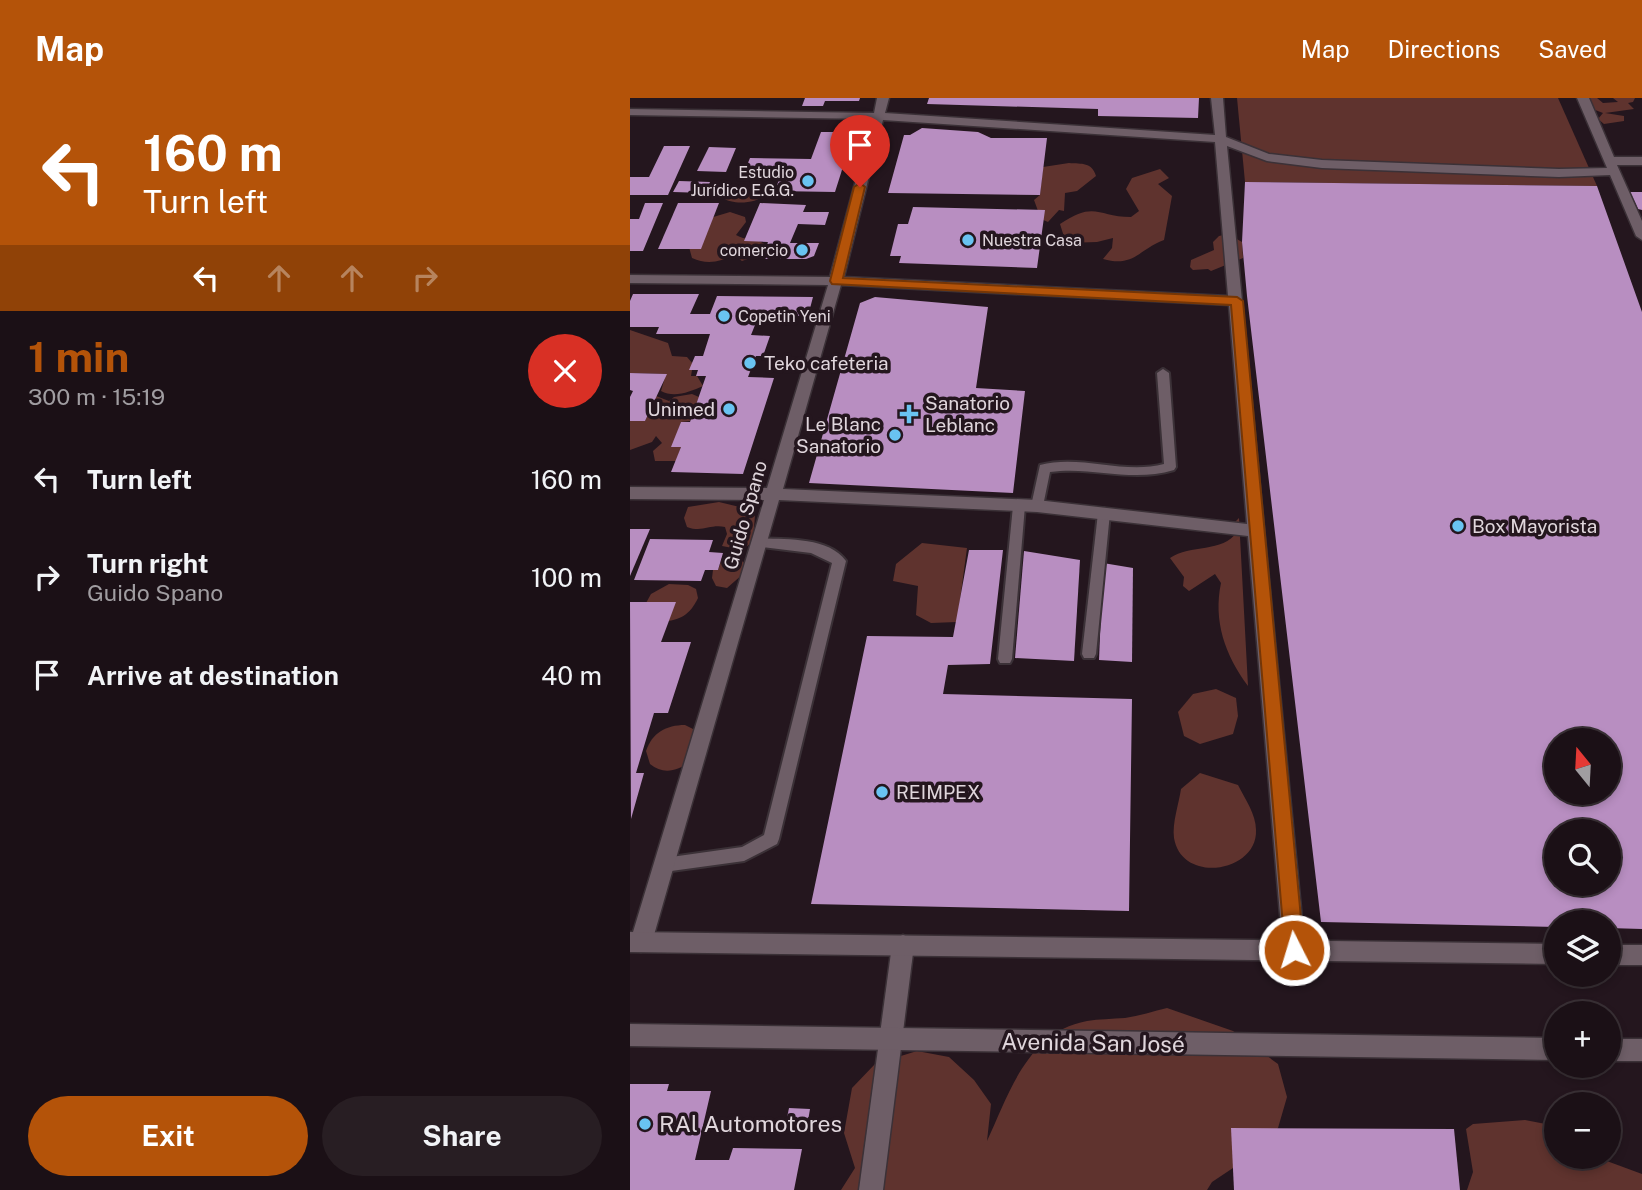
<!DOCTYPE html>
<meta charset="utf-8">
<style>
body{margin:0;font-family:"Public Sans",sans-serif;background:#281e23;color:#f1f3f6;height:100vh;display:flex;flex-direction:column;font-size:26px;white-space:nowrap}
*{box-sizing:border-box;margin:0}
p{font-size:23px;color:#a09da1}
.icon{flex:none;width:38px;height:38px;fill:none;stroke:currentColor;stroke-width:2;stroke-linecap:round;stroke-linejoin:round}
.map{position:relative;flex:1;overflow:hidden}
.sheet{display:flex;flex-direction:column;background:#1b1016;width:630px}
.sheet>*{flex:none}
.top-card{background:#b45309;color:#fff;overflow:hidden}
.needle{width:46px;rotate:342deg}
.buttons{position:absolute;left:914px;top:630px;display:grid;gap:14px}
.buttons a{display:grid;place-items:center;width:77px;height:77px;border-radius:50%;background:#1b1016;box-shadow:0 4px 10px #0003,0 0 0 2px #393035;font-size:35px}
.pin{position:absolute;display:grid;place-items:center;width:60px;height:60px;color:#fff;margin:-72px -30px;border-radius:50% 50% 50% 0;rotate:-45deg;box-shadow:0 0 7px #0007}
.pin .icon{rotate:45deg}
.me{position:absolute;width:77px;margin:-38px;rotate:355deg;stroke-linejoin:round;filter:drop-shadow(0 0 5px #0008)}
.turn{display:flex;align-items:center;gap:24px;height:147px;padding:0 28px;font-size:32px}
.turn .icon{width:91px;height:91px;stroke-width:2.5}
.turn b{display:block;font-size:49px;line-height:60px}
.lanes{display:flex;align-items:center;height:66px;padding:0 28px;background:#0003;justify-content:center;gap:35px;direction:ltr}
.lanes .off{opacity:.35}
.round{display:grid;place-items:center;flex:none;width:74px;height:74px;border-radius:37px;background:#281e23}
.summary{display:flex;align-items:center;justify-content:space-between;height:119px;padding:0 28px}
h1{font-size:42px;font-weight:700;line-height:52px;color:#b45309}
.primary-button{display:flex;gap:14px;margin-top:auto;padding:14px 28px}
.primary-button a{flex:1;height:80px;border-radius:42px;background:#b45309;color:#fff;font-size:28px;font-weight:700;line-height:80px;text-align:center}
.primary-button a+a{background:#281e23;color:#f1f3f6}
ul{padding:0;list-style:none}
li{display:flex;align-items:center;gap:21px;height:98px;padding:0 28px}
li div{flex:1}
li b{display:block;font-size:26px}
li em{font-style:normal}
header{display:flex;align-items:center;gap:42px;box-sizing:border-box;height:98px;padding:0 35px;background:#b45309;color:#fff}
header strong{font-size:33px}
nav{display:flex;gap:38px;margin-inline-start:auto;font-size:24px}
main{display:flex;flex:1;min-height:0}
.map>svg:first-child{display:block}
.green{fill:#5f332e}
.building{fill:#b88ec1;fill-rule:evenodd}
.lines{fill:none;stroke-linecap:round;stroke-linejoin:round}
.service-casing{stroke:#3b3137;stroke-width:4}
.minor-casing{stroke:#3b3137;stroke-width:3}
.tertiary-casing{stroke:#3b3137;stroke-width:3}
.service{fill:#6e5e67;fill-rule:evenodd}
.minor{fill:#6e5e67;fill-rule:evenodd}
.tertiary{fill:#6e5e67;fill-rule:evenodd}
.route{fill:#b45309;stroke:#753606;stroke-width:2}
.poi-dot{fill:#69c3f1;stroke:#24161e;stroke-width:2.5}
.labels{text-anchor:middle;stroke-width:7;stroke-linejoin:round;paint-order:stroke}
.far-poi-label{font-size:16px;fill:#e0d6dc;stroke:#24161e;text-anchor:end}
.poi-label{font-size:19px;fill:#e0d6dc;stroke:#24161e;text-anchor:start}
.street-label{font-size:19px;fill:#e0d6dc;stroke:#24161e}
.near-street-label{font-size:23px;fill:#e0d6dc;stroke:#24161e}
.near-poi-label{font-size:23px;fill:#e0d6dc;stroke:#24161e;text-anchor:start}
</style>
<header>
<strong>Map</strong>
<nav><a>Map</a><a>Directions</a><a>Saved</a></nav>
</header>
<main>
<section class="sheet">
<div class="top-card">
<div class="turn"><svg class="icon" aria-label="left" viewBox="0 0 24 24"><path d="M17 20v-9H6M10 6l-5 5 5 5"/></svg><div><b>160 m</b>Turn left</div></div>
<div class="lanes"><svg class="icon" aria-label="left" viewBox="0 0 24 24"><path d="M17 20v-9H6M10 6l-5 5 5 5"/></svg><svg class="icon off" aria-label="ahead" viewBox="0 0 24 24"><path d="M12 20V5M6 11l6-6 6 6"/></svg><svg class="icon off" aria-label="ahead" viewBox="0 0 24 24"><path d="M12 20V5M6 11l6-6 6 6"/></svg><svg class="icon off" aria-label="right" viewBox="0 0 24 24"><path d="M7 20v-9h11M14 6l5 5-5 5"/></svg></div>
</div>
<div class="summary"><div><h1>1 min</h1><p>300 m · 15:19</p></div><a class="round" style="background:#d93025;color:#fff"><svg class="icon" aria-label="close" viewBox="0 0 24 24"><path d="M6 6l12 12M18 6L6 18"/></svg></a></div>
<ul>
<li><svg class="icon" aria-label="left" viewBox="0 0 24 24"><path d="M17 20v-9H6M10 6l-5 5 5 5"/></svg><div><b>Turn left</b></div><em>160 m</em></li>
<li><svg class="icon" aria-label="right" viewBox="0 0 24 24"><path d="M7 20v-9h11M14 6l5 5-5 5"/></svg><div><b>Turn right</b><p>Guido Spano</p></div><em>100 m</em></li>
<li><svg class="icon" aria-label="arrive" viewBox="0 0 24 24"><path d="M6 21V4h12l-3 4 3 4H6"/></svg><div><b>Arrive at destination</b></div><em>40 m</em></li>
</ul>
<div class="primary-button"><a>Exit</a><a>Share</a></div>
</section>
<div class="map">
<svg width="1012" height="1092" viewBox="0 0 1012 1092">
<rect width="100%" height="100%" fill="#24161e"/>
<!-- green -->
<g class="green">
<path d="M 607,0 L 928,0 L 967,88 L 615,84 Z"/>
<path d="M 957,0 L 967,0 L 973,5 L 988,4 L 983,0 L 1005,0 L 1003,4 L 998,5 L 1004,11 L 975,15 L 994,18 L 994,23 L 974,26 L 968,21 L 973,15 L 960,10 Z"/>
<path d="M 439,65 C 452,66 462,64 466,78 L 447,93 L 435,95 L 434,113 L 429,112 L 418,124 L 411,121 L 404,102 L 410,97 L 413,69 Z"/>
<path d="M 530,71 L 539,80 L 528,86 L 542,98 L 534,142 C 509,151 504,170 473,161 L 482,150 L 483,140 L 467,144 L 436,145 L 430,126 C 465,102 468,119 501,119 L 509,113 L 496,91 L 502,80 Z"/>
<path d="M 126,89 L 135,96 C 128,106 102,107 93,100 C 96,86 114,90 126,89 Z"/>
<path d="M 100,114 L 115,119 L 116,124 L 106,137 C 117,144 125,137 138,149 L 137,154 L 112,163 L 104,157 C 90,164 77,167 62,160 L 59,149 L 80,120 Z"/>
<path d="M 598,136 L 612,144 L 613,160 L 581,173 L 578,171 L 563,172 L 560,169 L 561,162 L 584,152 L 583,144 L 589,138 Z"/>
<path d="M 0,232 L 38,245 L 42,258 L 57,259 L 63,266 L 61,278 L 67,278 L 73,288 C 60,294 44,300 31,293 L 36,276 L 0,275 Z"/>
<path d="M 62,296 L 69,299 L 60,323 L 51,324 L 42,349 L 51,349 L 46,363 L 25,363 L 23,353 L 32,345 L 26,338 L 22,344 L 0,352 L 0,323 L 15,323 L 26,298 L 39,303 L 44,299 Z"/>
<path d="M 89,404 L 118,411 L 125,417 L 123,443 L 113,452 L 92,448 L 97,436 L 95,429 C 79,426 73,435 57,429 L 54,420 L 58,409 Z"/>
<path d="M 609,420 L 618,588 C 595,557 583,523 591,485 L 585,476 L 559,493 L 553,488 L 554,479 L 540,460 C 560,446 593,455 607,434 L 603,426 Z"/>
<path d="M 292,445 L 337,450 L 327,524 L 301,525 L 286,517 L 288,488 L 263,483 L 266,466 Z"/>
<path d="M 109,459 L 116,467 L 113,476 L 97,490 L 86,488 L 82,480 L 83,472 L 88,472 L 92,461 Z"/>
<path d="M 39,486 L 58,487 L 66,491 L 68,500 C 60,517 50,522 32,524 L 16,505 L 21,496 Z"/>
<path d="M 586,591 L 606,600 L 608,618 L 603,636 L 570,646 L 554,638 L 548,614 L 563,596 Z"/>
<path d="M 55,627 L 69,634 L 60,664 C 47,673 33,677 20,666 L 16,653 C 22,635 36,627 55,627 Z"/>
<path d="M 570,675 L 608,687 C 615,701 626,716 626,732 C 628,774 552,787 544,740 C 542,725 549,705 551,691 Z"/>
<path d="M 537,910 L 603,933 L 648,966 L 657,999 L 648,1030 L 603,1070 L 582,1084 L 577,1092 L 211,1092 L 225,1070 L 214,1035 L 222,990 L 245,966 L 287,953 L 319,959 L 344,982 L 361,1006 L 357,1043 C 379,996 397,934 457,923 C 469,921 482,921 495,920 C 509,918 524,913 537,910 Z"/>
<path d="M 895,1022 L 926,1028 L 926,1059 L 966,1059 L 1012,1076 L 1012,1092 L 837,1092 L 843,1074 L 836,1031 L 843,1026 Z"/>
</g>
<!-- building -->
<g class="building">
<path d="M 175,0 L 230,0 L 229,3 L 195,3 L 193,8 L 172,8 Z"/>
<path d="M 299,0 L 569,0 L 568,20 L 468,18 L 468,11 L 297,6 Z"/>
<path d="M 292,30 L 348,34 L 361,40 L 417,40 L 410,97 L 258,95 L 274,37 L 280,37 Z"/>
<path d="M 191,34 L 224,34 L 205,94 L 145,93 L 152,73 L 115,72 L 120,60 L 181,61 Z"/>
<path d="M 34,48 L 60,48 L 38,97 L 0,97 L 0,79 L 19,79 Z"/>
<path d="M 79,49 L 106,50 L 96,74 L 67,73 Z"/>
<path d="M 49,83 L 80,84 L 75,95 L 43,94 Z"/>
<path d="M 615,84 L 967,88 L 1012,214 L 1012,831 L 978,830 L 978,824 L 926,824 L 926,829 L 691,824 L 617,198 L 612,144 ZM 926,642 L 978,642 L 978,695 L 926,695 ZM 926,733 L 978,733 L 978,786 L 926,786 Z"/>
<path d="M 1000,94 L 1012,94 L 1012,112 L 1008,111 Z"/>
<path d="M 15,105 L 33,105 L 13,153 L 0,153 L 0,121 L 9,121 Z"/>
<path d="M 48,105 L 89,105 L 71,151 L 28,151 Z"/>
<path d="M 130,105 L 176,107 L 173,114 L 199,114 L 195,127 L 168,126 L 160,145 L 189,145 L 184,158 L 176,161 L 131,161 L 138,144 L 114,143 Z"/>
<path d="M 283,109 L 415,112 L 407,170 L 269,165 L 271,158 L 260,158 L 268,126 L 278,126 Z"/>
<path d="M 3,196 L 69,196 L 60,216 L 80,216 L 87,198 L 183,199 L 178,218 L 129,217 L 121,237 L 140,238 L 133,258 L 126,258 L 118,279 L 144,280 L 113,376 L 41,374 L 51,349 L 41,349 L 51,324 L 60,324 L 76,278 L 66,278 L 68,272 L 59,272 L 65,258 L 73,258 L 80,236 L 26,236 L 29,229 L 0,229 L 0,203 Z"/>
<path d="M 245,199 L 358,209 L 346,290 L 395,293 L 383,395 L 179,385 L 230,205 Z"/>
<path d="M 0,275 L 37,276 L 15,323 L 0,323 L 0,299 L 3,293 L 0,292 Z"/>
<path d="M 0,431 L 20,431 L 0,478 Z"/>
<path d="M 20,441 L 83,442 L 79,454 L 93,455 L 88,472 L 75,472 L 71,483 L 4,482 Z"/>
<path d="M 339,452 L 373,452 L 360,566 L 318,567 L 313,596 L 502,601 L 499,813 L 181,806 L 237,538 L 323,539 Z"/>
<path d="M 394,453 L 450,462 L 444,563 L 385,560 Z"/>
<path d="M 473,465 L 503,470 L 502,564 L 469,562 Z"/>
<path d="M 0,504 L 46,504 L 31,544 L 61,544 L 38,615 L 24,615 L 6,675 L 14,675 L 1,721 Z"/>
<path d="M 0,986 L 39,986 L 37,993 L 81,993 L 65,1062 L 99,1062 L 103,1050 L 172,1051 L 164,1092 L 0,1092 Z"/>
<path d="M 159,1010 L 180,1011 L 176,1035 L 154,1034 Z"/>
<path d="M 601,1030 L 824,1031 L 830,1092 L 604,1092 Z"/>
</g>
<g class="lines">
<defs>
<g id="service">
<path d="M 533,271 L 539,275 L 546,369 L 544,372 C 500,385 463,368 420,374 L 413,408 L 407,413 L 403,411 L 401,408 L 410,367 C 451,356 493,377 534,366 L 527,275 Z"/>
<path d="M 389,403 L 395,408 L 382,561 L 380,565 L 370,565 L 368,561 L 383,408 Z"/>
<path d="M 474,410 L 480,415 L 466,556 L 464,560 L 454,560 L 452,556 L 468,415 Z"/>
<path d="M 129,440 C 156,442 198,438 216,463 L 149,741 L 147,746 L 114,763 L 34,774 L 28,772 L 26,767 L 28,762 L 34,760 L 112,749 L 134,737 L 202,465 L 181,455 L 124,448 L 122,445 L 124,442 Z"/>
</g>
<g id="minor">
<path d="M 247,0 L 259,0 L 255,15 L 585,37 L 581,0 L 593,0 L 596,39 L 639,56 L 692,62 L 929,71 L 977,70 L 947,0 L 959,0 L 984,59 L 1012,59 L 1012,67 L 987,67 L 1012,123 L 1012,142 L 1006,138 L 980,77 L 929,79 L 692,70 L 637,63 L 597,48 L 675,852 L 671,859 L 664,862 L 657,859 L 653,852 L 618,438 L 407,414 L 149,402 L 22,844 L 18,851 L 11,854 L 4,851 L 0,844 L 134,402 L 0,401 L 0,389 L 137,390 L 198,187 L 0,185 L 0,177 L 200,179 L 242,21 L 0,17 L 0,11 L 244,15 ZM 253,22 L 585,44 L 598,198 L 214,179 ZM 211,187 L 599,207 L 617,426 L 407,402 L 153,391 Z"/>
<path d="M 273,837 L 280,840 L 284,847 L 253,1092 L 229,1092 L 262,847 L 266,840 Z"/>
</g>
<g id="tertiary">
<path d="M 0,834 L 926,846 L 926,866 L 0,854 Z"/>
<rect x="978" y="847" width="34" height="20"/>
<path d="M 0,926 L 926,940 L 926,962 L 0,948 Z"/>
<rect x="978" y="941" width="34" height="22"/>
</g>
</defs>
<!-- service casing -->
<use href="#service" class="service-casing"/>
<!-- minor casing -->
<use href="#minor" class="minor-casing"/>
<!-- tertiary casing -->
<use href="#tertiary" class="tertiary-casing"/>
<!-- service -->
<use href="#service" class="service"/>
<!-- minor -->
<use href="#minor" class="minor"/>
<!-- tertiary -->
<use href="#tertiary" class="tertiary"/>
</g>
<!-- route -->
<path class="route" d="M 230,85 L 235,89 L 213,180 L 607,199 L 613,203 L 674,852 L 671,859 L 664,861 L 658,859 L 655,852 L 601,207 L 202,186 L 200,183 L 224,89 Z"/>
<!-- markers -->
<g class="poi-dot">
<circle cx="178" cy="83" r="7"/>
<circle cx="338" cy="142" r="7"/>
<circle cx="172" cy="152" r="7"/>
<circle cx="94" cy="218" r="7"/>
<circle cx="120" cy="265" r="7"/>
<circle cx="99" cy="311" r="7"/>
<path d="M275.5 305.5h7v7h7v7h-7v7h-7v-7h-7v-7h7z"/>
<circle cx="265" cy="337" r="7"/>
<circle cx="828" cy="428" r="7"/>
<circle cx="252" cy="694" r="7"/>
<circle cx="15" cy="1026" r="7"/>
</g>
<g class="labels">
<!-- far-poi labels -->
<g class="far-poi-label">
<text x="164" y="80">Estudio<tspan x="164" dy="18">Jurídico E.G.G.</tspan></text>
<text x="352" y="148" text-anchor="start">Nuestra Casa</text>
<text x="158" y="158">comercio</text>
<text x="108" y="224" text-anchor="start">Copetin Yeni</text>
</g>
<!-- poi labels -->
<g class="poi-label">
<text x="134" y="272">Teko cafeteria</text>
<text x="295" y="312">Sanatorio<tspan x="295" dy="22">Leblanc</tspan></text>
<text x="85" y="318" text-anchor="end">Unimed</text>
<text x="251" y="333" text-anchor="end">Le Blanc<tspan x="251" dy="22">Sanatorio</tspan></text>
<text x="842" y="435">Box Mayorista</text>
<text x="266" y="701">REIMPEX</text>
</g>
<!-- street labels -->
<g class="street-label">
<text transform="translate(115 417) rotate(-74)" y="7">Guido Spano</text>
</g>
<!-- near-street labels -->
<g class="near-street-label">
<text transform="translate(463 945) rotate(1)" y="8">Avenida San José</text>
</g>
<!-- near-poi labels -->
<g class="near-poi-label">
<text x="29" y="1034">RAl Automotores</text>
</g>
</g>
</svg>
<div class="buttons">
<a><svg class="needle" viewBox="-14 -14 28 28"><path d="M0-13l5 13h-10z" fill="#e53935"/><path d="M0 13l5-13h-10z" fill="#a09da1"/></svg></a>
<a><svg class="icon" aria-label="search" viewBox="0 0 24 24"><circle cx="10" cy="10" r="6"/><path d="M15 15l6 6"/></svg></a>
<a><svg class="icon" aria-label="layers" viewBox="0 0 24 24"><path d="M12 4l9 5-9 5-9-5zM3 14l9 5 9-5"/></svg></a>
<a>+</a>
<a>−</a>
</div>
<div class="pin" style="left:230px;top:89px;background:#d93025"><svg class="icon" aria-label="arrive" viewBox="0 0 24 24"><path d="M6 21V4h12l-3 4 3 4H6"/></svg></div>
<svg class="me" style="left:664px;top:852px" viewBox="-20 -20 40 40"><circle r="17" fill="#b45309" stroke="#fff" stroke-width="3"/><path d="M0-11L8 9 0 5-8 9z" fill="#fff"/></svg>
</div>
</main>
